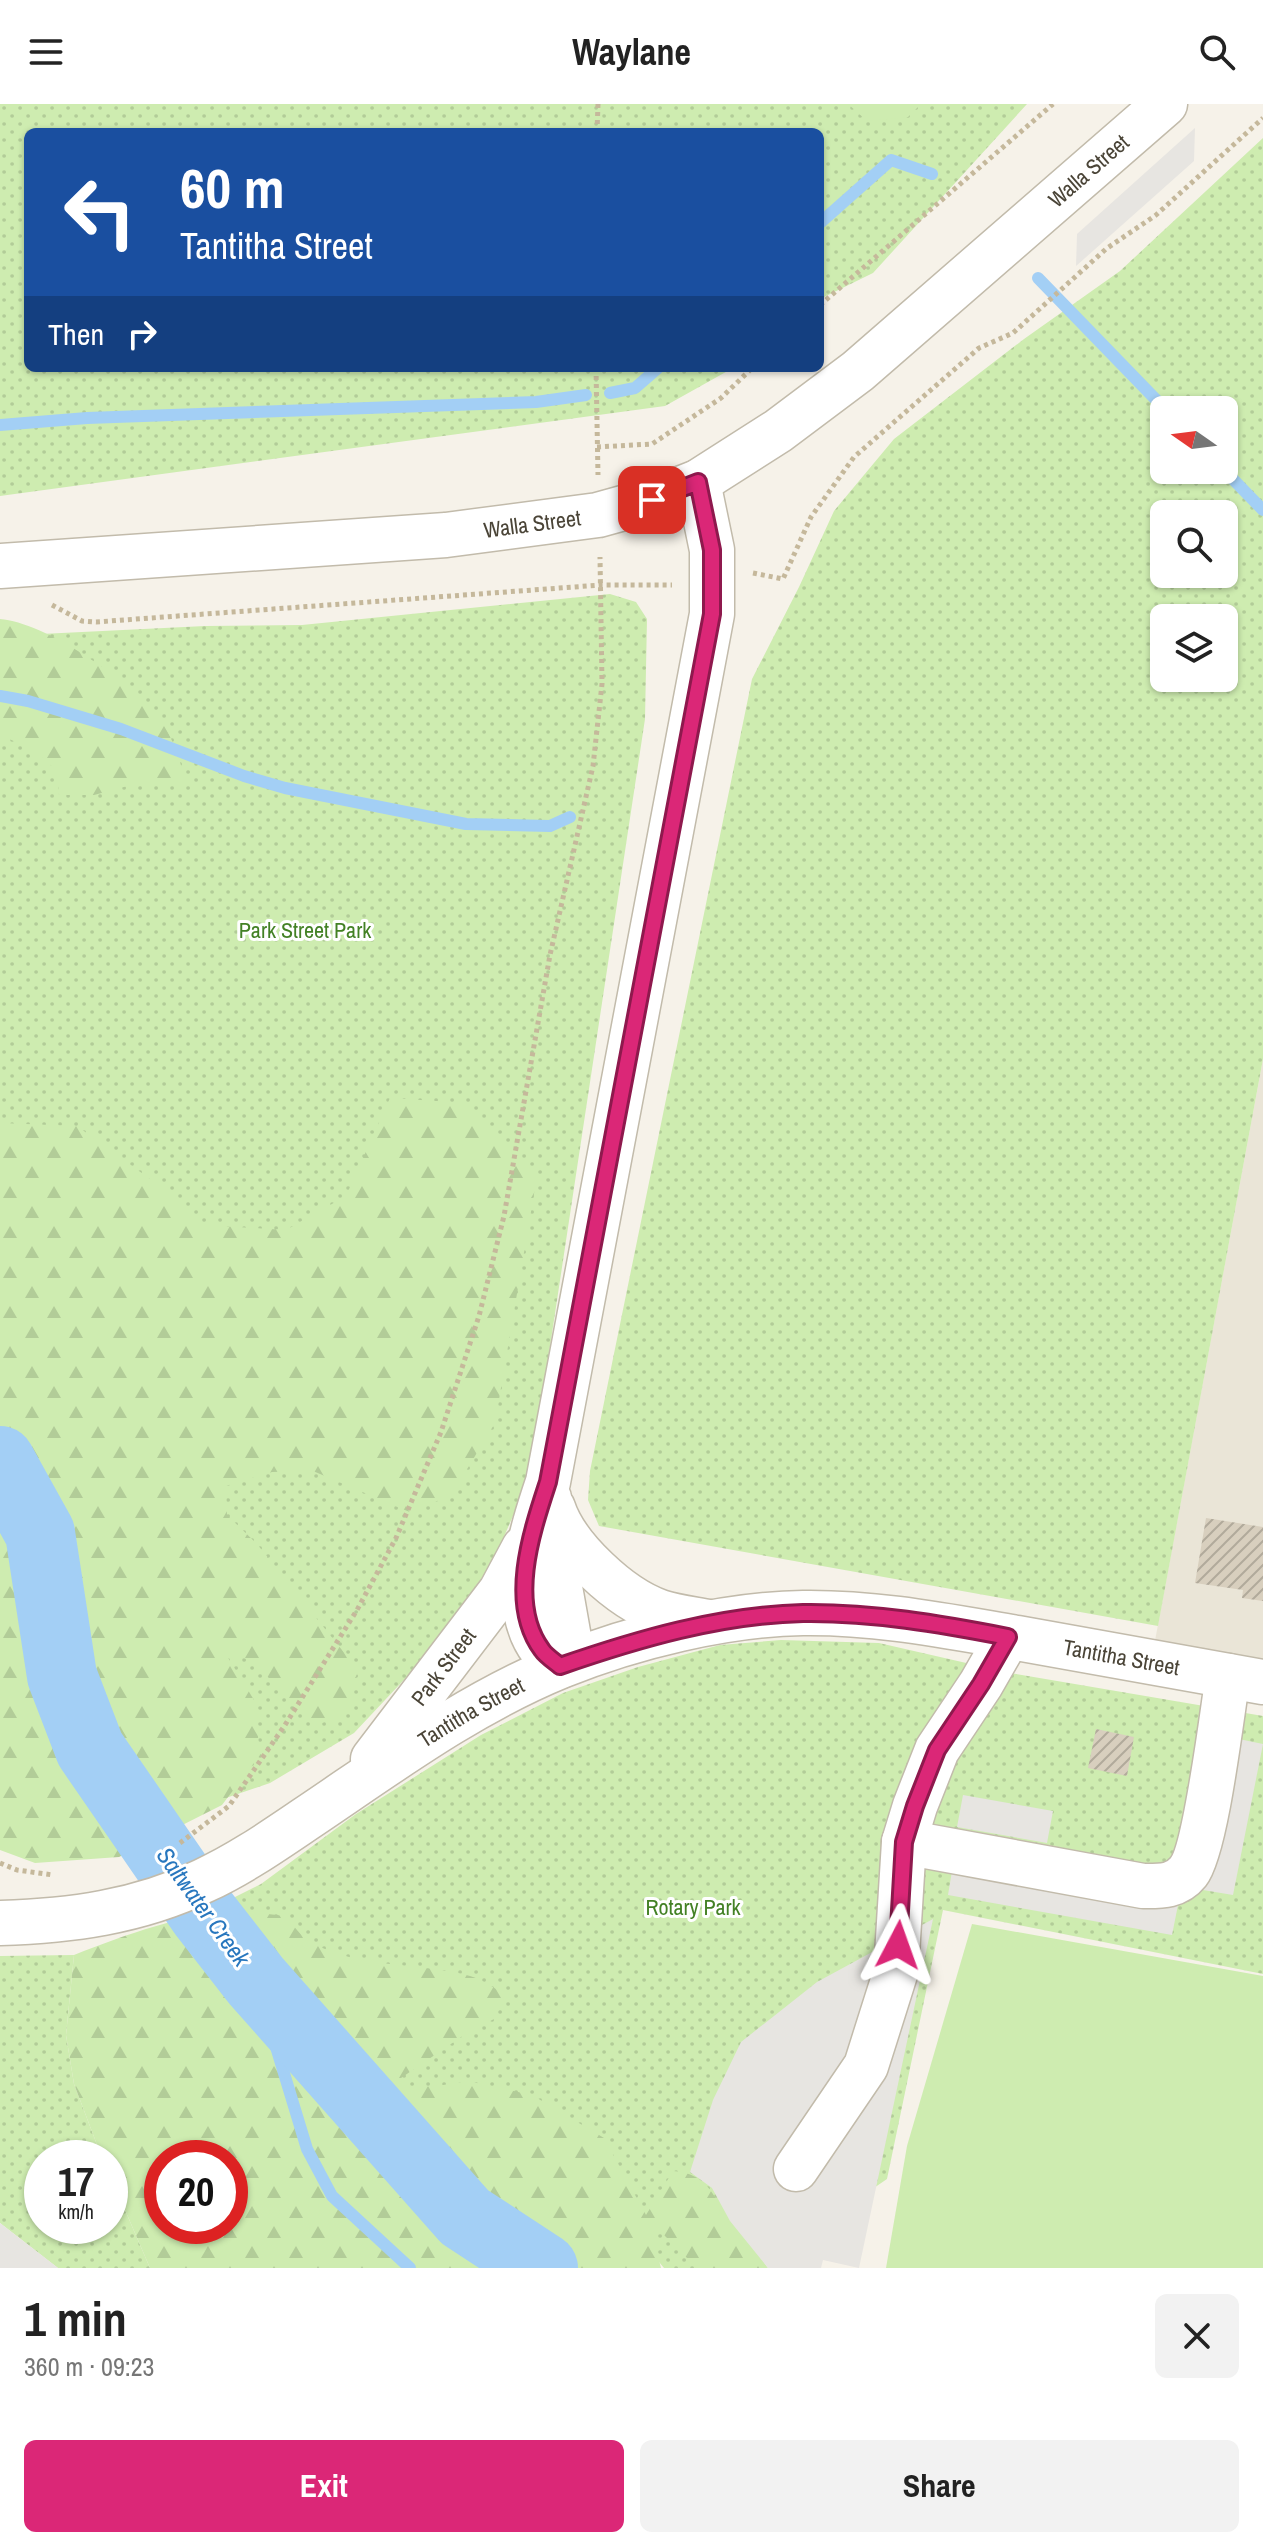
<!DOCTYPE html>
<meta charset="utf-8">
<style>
body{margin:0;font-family:"Archivo Narrow",sans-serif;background:#f2f2f2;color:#222;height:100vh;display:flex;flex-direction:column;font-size:30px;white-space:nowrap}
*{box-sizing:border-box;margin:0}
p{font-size:26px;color:#767676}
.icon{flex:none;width:44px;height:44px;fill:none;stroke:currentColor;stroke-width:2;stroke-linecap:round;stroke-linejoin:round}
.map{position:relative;height:2164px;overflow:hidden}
.panel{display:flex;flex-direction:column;background:#fff;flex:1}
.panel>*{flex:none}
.hud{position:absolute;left:24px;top:24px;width:800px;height:244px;border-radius:12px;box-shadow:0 2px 6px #0004;background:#1a4fa0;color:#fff;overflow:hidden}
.needle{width:52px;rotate:284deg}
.buttons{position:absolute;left:1150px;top:292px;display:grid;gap:16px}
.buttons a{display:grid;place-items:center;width:88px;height:88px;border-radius:12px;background:#fff;box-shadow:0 2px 6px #0004;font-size:40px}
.speed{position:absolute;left:24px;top:2036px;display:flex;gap:16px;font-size:40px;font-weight:700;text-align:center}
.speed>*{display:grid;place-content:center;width:104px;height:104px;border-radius:50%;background:#fff;box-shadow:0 2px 6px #0004;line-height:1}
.speed small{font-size:20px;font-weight:400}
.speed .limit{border:12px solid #d22;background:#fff;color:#111}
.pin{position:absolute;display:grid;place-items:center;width:68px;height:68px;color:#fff;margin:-34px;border-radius:16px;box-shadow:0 4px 12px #0006}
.me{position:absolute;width:88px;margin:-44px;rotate:4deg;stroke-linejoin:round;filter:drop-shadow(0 0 6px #0008)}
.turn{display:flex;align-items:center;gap:28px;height:168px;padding:0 24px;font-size:36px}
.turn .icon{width:104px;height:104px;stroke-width:2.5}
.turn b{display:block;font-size:56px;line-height:68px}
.then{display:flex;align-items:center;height:76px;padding:0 24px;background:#0003;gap:16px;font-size:30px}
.round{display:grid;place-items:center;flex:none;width:84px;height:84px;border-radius:12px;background:#f2f2f2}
.head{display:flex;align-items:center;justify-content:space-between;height:136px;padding:0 24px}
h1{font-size:48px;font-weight:700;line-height:60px}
.action{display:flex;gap:16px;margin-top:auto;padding:16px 24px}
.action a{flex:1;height:92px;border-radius:12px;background:#db2777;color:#fff;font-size:32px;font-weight:700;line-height:92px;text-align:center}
.action a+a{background:#f2f2f2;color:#222}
header{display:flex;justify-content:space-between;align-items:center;height:104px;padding:0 24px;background:#fff;font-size:36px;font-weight:700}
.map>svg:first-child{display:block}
.residential{fill:#eae5d7}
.grass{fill:url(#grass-dots);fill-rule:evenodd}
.forest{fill:url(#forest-firs);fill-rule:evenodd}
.pitch{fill:#ceecb0}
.parking{fill:#e7e5e1}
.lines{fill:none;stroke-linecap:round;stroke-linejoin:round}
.stream{stroke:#a3cff5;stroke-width:12}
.river{stroke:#a3cff5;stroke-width:70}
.building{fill:url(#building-hatch)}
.minor-casing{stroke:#c2bbab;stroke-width:47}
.path{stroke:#c5b89b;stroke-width:5;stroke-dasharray:4 4;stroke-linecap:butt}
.minor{stroke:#fff;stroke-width:44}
.route-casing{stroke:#8e194d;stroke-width:20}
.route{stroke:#db2777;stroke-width:14}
.labels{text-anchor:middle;stroke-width:6;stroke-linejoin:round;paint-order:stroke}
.street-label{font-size:22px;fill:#4a4437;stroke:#fff}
.park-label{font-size:22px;fill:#438125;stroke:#fff}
.water-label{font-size:24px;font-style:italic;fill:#2877be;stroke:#fff}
</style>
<header><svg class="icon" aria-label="menu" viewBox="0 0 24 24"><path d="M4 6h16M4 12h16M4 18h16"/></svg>Waylane<svg class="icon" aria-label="search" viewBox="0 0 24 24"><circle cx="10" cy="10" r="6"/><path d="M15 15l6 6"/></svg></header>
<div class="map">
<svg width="1263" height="2164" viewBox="0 0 1263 2164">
<defs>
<pattern id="grass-dots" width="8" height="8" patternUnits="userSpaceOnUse" patternTransform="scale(2)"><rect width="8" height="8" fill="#ceecb0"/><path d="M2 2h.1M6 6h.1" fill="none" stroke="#b2cc98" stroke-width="1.8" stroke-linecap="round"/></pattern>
<pattern id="forest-firs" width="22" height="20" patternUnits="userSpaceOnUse" patternTransform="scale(2)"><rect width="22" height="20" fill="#ceecb0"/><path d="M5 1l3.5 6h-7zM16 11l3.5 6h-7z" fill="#b2cc98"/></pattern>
<pattern id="building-hatch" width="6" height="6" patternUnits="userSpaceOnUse" patternTransform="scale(2)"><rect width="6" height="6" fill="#d8cfbe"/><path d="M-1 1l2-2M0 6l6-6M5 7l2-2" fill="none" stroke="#b1aa9b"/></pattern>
</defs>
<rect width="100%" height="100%" fill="#f6f2e9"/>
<!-- residential -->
<path class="residential" d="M 1263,955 L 1263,1572 L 1152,1553 Z"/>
<!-- grass -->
<g class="grass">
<path d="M 0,0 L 1027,0 L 873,169 L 820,195 L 820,28 L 28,28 L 28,264 L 733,264 L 665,302 L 0,392 Z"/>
<path d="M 1263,34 L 1263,955 L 1158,1522 L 599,1422 L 588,1396 L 590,1367 L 752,575 L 799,483 L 834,407 L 894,335 L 1024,235 L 1120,167 ZM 1164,306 L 1224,306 L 1224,366 L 1164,366 ZM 1164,410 L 1224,410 L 1224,470 L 1164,470 ZM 1164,514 L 1224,514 L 1224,574 L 1164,574 Z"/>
<path d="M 610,490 L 636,498 L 647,515 L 645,615 L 536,1335 L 522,1391 L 493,1458 L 432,1546 L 354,1629 L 270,1679 L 164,1715 L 0,1285 L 0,532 L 205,522 L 302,521 Z"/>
<path d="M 781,1536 L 879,1539 L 1010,1569 L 1263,1612 L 1263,1870 L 943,1806 L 887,2075 L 757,2164 L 664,2164 L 659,2158 L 465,2113 L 203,1809 L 261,1780 L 356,1710 L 481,1631 L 563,1589 L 638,1563 L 720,1541 Z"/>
<path d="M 74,1851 L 66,1931 L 74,1980 L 102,2054 L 42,2054 L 42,2122 L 110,2122 L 110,2071 L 150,2164 L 58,2164 L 0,2119 L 0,1852 Z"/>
</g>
<!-- forest -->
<g class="forest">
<path d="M 0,515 C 44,518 129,576 157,611 C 172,630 180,656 186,679 L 135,680 L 94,691 L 59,691 L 57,667 L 34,646 L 0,631 Z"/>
<path d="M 390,994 L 467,999 L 537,1072 L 495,1319 L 452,1390 L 412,1409 L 313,1367 L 272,1368 L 226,1382 L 227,1411 L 257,1440 L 358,1566 L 347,1609 L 314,1622 L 251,1555 L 227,1552 L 254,1596 L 260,1651 L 222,1701 L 119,1753 L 35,1759 L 0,1746 L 0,1019 L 77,1022 L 150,1075 L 206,1121 L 286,1126 L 346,1092 Z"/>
<path d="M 240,1807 L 286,1812 C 293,1821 302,1834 312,1839 C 361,1865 418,1858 470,1872 C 482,1875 493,1884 504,1889 L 496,1914 L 467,1929 L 401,1974 L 403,1983 L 437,1982 L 468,1977 L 532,1991 L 604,2034 L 646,2111 L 673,2067 C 711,2070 712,2094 732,2119 C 744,2134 757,2148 768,2164 L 697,2164 L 658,2125 L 655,2140 L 661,2164 L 150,2164 L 110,2071 L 110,2054 L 102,2054 L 74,1980 L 66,1931 L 74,1851 C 127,1830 183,1810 240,1807 ZM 162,2054 L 230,2054 L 230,2122 L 162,2122 Z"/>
</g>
<!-- pitch -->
<g class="pitch">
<path d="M 848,0 L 921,0 L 908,13 L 867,17 Z"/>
<path d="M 972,1820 L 1263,1872 L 1263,2164 L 886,2164 L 907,2042 Z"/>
</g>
<!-- parking -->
<g class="parking">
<path d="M 1195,24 L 1194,57 L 1076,162 L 1077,130 Z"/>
<path d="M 1234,1634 L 1263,1640 L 1233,1791 L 1203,1786 Z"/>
<path d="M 963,1691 L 1053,1707 L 1047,1739 L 957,1723 Z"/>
<path d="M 953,1761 L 1178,1801 L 1172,1831 L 948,1791 Z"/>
<path d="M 933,1815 L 859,2164 L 823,2156 L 821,2164 L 768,2164 L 730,2117 L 712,2084 L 690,2068 L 713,1996 L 741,1938 L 817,1878 Z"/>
<path d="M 0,2119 L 58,2164 L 0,2164 Z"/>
</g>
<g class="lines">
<!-- stream -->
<g class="stream">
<path d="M 820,119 L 891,56 L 932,70"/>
<path d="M 1038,174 L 1166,306"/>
<path d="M 610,289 L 635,284 L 658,264"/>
<path d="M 0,321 L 87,314 L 536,298 L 586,291"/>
<path d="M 1224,366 L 1263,406"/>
<path d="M 0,592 L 28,597 L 121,625 L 244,672 L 285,684 L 466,720 L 550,722 L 570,713"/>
<path d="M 256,1877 L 307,2045 L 332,2092 L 410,2164"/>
</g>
<!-- river -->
<path class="river" d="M 0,1357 L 40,1429 L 62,1572 L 90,1645 L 203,1809 L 256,1877 L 465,2113 L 543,2164"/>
</g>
<!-- building -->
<g class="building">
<path d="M 1206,1414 L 1263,1423 L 1263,1497 L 1242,1494 L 1243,1486 L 1195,1479 Z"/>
<path d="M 1096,1625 L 1134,1633 L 1127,1672 L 1088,1664 Z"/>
</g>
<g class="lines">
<defs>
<g id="minor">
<path id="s1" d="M 0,462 L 446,431 L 598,411 L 652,396 L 698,378 L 778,327 L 858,267 L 1165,0"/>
<path d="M 549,1394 L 555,1455 L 569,1534 L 560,1562 C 554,1557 546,1552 542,1546 C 507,1500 532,1426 548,1378 L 712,510 L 712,446 L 698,378"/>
<path d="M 553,1404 C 566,1444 620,1494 660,1508 C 675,1513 693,1515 709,1518"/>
<path id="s2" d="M 373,1655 L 501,1487 L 524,1444"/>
<path d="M 904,1738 L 1143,1782 C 1160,1782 1176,1783 1188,1768 C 1206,1746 1222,1608 1228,1572"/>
<path id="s3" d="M 0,1819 C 70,1817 138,1808 203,1777 C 240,1760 273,1737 307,1714 C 389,1659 468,1600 561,1562 C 632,1533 726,1510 803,1509 C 876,1508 946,1522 1017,1534 C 1099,1549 1181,1564 1263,1578"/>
<path d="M 796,2065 L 866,1962 L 896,1867 L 904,1738 L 915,1702 L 937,1646 L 981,1580 L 1008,1533"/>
</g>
</defs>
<!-- minor casing -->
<use href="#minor" class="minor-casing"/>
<!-- path -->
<g class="path">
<path d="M 597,28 L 598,0"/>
<path d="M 820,201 L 1053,0"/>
<path d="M 596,264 L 598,371"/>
<path d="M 597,343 L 652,340 L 721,294 L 752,264"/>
<path d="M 753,469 L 783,475 L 811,413 L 854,353 L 979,244 L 1013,229 L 1106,145 L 1156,111 L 1263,14"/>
<path d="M 52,501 L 82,517 L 96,518 L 601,481 L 672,481"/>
<path d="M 180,1739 L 229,1702 L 285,1621 L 357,1506 L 396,1434 L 441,1328 L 479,1212 L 504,1112 L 550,851 L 593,662 L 602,580 L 600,453"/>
<path d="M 0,1759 L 17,1766 L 53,1771"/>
</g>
<!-- minor -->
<use href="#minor" class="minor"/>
</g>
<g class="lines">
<defs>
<path id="route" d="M 652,396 L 698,378 L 712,446 L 712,510 L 548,1378 C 532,1427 507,1499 542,1546 C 546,1552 554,1557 560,1562 C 638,1535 720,1511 803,1509 C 872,1508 941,1520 1008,1533 L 981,1580 L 937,1646 L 915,1702 L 904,1738 L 898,1841"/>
</defs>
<!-- route casing -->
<use href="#route" class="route-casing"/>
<!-- route -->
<use href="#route" class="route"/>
</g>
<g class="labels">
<!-- street labels -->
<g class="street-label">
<text dy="8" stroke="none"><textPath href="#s1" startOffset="1206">Walla Street</textPath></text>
<text dy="8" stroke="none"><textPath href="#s1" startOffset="534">Walla Street</textPath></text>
<text dy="8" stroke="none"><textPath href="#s3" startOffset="1198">Tantitha Street</textPath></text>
<text dy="8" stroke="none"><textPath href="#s2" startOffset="116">Park Street</textPath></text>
<text dy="8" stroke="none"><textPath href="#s3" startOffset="526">Tantitha Street</textPath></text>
</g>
<!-- park labels -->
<g class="park-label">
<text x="305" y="834">Park Street Park</text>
<text x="693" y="1811">Rotary Park</text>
</g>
<!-- water labels -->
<g class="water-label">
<text transform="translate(203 1803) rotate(54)" y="8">Saltwater Creek</text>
</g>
</g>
</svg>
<div class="buttons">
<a><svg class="needle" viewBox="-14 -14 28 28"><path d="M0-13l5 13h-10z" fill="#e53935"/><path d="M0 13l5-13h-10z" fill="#767676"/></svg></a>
<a><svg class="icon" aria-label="search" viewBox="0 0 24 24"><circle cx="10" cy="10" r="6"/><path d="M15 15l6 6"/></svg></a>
<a><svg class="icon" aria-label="layers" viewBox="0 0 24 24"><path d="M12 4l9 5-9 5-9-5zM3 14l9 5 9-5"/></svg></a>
</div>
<div class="speed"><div>17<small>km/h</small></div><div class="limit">20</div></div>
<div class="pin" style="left:652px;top:396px;background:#d93025"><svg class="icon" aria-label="arrive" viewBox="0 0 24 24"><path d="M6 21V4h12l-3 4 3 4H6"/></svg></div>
<svg class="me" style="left:898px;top:1841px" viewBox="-20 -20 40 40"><path d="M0-17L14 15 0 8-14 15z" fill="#db2777" stroke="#fff" stroke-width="4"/></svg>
<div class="hud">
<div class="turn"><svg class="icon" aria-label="left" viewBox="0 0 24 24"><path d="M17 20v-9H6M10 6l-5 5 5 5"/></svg><div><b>60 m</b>Tantitha Street</div></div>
<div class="then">Then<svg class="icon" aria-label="right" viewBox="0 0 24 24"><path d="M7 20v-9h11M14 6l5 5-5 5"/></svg></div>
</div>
</div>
<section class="panel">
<div class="head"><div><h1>1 min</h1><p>360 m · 09:23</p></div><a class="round"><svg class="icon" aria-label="close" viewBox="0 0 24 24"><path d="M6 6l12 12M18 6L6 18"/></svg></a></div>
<div class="action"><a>Exit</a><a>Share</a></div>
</section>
